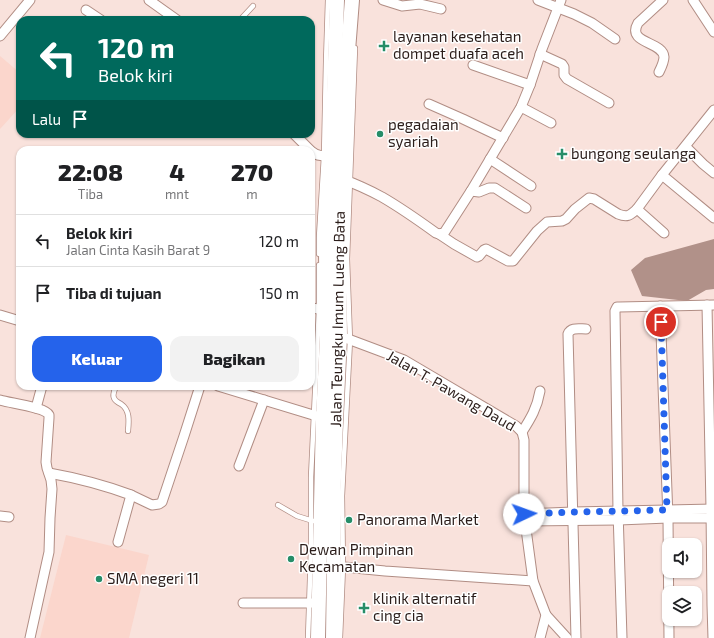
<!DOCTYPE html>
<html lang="id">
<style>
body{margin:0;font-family:"Exo 2",sans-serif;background:#f2f2f2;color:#202124;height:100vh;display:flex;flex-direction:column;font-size:15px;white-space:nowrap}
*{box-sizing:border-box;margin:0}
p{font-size:13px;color:#757577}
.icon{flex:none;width:22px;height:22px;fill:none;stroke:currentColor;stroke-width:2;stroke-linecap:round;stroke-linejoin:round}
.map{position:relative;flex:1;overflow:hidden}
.details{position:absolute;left:16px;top:146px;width:299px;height:244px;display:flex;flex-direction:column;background:#fff;border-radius:12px;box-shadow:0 1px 3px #0004}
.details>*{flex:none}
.banner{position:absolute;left:16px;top:16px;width:299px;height:122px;border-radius:12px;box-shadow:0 1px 3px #0004;background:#00695c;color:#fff;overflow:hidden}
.tools{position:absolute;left:662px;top:538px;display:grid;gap:8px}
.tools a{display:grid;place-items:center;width:40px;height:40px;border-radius:8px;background:#fff;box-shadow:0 1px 3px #0004;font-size:20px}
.pin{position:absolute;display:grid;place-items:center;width:34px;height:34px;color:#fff;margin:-17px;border:2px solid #fff;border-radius:50%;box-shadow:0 1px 4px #0007}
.me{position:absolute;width:44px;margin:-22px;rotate:87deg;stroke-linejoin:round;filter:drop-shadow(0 0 3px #0008)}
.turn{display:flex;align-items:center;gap:14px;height:84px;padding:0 16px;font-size:18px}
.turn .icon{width:52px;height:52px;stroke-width:2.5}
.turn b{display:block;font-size:28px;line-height:34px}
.then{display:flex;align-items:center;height:38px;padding:0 16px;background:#0003;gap:8px;font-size:15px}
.eta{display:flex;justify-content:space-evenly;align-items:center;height:68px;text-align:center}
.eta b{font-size:24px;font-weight:800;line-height:28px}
.cta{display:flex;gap:8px;margin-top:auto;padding:8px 16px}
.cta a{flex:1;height:46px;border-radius:12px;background:#2563eb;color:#fff;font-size:16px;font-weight:800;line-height:46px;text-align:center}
.cta a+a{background:#f2f2f2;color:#202124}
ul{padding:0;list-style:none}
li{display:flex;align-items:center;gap:12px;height:52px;padding:0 16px;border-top:1px solid #e0e0e0}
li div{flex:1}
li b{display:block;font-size:15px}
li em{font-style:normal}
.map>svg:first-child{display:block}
.built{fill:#fbd6cc}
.water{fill:#b19189}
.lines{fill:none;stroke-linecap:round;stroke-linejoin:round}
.service-casing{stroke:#b18d84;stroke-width:6}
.minor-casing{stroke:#b18d84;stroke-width:11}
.trunk-casing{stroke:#b18d84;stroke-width:16}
.service{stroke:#fff;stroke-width:4.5}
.minor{stroke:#fff;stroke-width:9}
.trunk{stroke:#fff;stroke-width:14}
.route{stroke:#2563eb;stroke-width:7;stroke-dasharray:0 12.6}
.poi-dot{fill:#268d68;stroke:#fff;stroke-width:1.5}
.labels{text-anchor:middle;stroke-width:3;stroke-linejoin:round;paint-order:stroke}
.poi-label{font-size:15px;fill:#2b1d1a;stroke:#fff;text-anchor:start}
.street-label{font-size:15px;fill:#2b1d1a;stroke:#fff}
</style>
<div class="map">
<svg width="714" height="638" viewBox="0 0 714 638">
<rect width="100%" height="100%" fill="#f9e2dc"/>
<!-- built -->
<g class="built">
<path d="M 0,56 L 20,73 L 20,107 L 0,129 Z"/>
<path d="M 66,535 L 149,555 L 129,638 L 40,638 Z"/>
</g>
<!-- water -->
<path class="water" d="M 714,239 L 714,289 L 706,290 L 687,301 L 642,296 L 631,270 L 645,258 Z"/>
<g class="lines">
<defs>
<g id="service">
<path d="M 240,20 L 253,6"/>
<path d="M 319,254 L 319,237 L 324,156 L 326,62 L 328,0"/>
<path d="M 116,386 C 115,389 112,395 114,398 C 115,401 119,403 121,404 C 130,410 129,421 128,431"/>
<path d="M 278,505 L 297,516 L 313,521"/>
<path d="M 308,638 L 311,549 L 311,477 L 319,309 L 319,265"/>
<path d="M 340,638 L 343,567 L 342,496 L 350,340 L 347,259 L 355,48"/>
</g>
<g id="minor">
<path d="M 149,0 L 177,20"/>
<path d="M 383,0 L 402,6 L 420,4 L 441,9"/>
<path d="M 538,0 L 574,14 L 592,23 L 615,39"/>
<path d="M 693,0 L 714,32"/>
<path d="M 86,10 L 101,20"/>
<path d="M 0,36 L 30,0"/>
<path d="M 540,54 L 562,64 L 564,67 L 564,75 L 567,79 L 609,103"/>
<path d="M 473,65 L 530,85"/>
<path d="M 659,72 C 661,68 664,62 664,57 C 663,41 626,44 638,23 L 663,0"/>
<path d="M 429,104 L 463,119 L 503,138"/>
<path d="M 521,107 L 551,123"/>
<path d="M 714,110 L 662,175 L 714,218"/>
<path d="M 294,134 L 310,150"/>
<path d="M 686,147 L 703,164 L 714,173"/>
<path d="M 311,151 C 318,157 324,156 332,155"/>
<path d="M 490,159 L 531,186"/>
<path d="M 662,175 L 637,209 L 664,233"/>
<path d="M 342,179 C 356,184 369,190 382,197 C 401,208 418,220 436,233 L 439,234 L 444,233 L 471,191 L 521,107 L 530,85 L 542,49 L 561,0"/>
<path d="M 471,191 L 479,192 L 489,188 L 495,188 L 526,208"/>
<path d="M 439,234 L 454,244 L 477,257 L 479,256 L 484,250 L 486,249 L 508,261 L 513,261 L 537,231 L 547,222 L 562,221 L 566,219 L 575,209 L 589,198 L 594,199 L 618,214 C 628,218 630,215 637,209"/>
<path d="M 707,305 L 711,509 L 712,605 L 713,638"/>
<path d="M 660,306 L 668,518 L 669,638"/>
<path d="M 311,308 L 327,310"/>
<path d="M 0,315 L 20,321"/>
<path d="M 340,336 L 404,360 L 516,426 L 522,432 L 524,440 L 524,514 L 533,581 L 546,615 L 540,638"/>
<path d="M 218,386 L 323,418"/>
<path d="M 0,400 C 9,403 45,407 49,415 C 49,416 49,417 49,418 L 46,462 L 47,468 L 51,480 L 52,489 L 50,518 L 49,552 L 30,638"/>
<path d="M 36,408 L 42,386"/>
<path d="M 522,432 C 531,418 537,408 540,391"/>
<path d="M 239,466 L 264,400"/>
<path d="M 49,473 C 77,478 104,485 131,495 L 118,542"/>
<path d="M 131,495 L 152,505 L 159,504 L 162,502 L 184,436 L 200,386"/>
<path d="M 524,514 L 573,512 L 714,509"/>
<path d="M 0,516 L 9,517"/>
<path d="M 525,521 L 619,520 L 668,518 L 714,518"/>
<path d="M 334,566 L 385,571 L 533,581"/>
<path d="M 243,603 L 319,603"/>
<path d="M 546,615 L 567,638"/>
<path d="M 576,638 L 568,334 C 571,327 579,329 586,329"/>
<path d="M 622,638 L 618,511 L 615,311 L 617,307 L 619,307 L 714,305"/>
</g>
<g id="trunk">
<path d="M 318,638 L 323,418 L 327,336 L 326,252 L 332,155 L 337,0"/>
<path d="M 333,638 L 334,566 L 333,506 L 336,421 L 340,336 L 339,254 L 346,76 L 352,0"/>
</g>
</defs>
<!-- service casing -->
<use href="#service" class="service-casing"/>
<!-- minor casing -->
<use href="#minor" class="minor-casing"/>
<!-- trunk casing -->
<use href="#trunk" class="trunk-casing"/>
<!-- service -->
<use href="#service" class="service"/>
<!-- minor -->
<use href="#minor" class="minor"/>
<!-- trunk -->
<use href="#trunk" class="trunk"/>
</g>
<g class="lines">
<!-- route -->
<path class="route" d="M 524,514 L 573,512 L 667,510 L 661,322"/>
</g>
<!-- markers -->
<g class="poi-dot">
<path d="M382 40h4v4h4v4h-4v4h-4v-4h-4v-4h4z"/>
<circle cx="380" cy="134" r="4"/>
<path d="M560 148h4v4h4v4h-4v4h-4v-4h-4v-4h4z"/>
<circle cx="349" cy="520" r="4"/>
<circle cx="291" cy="559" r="4"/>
<circle cx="99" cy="579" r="4"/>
<path d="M362 602h4v4h4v4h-4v4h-4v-4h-4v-4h4z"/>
</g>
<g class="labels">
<!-- poi labels -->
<g class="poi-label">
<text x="393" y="42">layanan kesehatan<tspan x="393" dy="17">dompet duafa aceh</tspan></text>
<text x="388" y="130">pegadaian<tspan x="388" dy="17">syariah</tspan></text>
<text x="571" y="159">bungong seulanga</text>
<text x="357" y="525">Panorama Market</text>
<text x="299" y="555">Dewan Pimpinan<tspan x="299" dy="17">Kecamatan</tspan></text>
<text x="107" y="584">SMA negeri 11</text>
<text x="373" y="604">klinik alternatif<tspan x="373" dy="17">cing cia</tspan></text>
</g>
<!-- street labels -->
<g class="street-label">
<text transform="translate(338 319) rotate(-89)" y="5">Jalan Teungku Imum Lueng Bata</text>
<text transform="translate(451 391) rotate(30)" y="5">Jalan T. Pawang Daud</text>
</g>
</g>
</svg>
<div class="tools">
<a><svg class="icon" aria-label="sound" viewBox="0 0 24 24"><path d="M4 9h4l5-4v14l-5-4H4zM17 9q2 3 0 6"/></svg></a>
<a><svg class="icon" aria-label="layers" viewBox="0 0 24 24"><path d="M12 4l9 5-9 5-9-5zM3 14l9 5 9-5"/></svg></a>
</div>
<div class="pin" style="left:661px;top:322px;background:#d93025"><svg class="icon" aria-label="arrive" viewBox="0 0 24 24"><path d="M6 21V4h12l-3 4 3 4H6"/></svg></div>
<svg class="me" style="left:524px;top:514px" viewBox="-20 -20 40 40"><circle r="19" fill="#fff"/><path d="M0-13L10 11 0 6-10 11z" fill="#2563eb"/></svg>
<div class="banner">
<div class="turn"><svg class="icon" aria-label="left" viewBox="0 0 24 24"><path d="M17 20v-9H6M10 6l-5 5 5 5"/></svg><div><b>120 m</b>Belok kiri</div></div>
<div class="then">Lalu<svg class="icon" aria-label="arrive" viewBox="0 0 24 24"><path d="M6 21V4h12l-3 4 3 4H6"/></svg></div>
</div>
<section class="details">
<div class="eta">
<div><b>22:08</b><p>Tiba</p></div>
<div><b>4</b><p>mnt</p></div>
<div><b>270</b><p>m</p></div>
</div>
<ul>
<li><svg class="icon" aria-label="left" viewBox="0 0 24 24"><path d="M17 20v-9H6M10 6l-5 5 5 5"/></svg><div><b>Belok kiri</b><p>Jalan Cinta Kasih Barat 9</p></div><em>120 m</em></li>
<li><svg class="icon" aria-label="arrive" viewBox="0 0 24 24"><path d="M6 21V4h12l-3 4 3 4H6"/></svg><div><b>Tiba di tujuan</b></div><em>150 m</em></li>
</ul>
<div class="cta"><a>Keluar</a><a>Bagikan</a></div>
</section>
</div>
